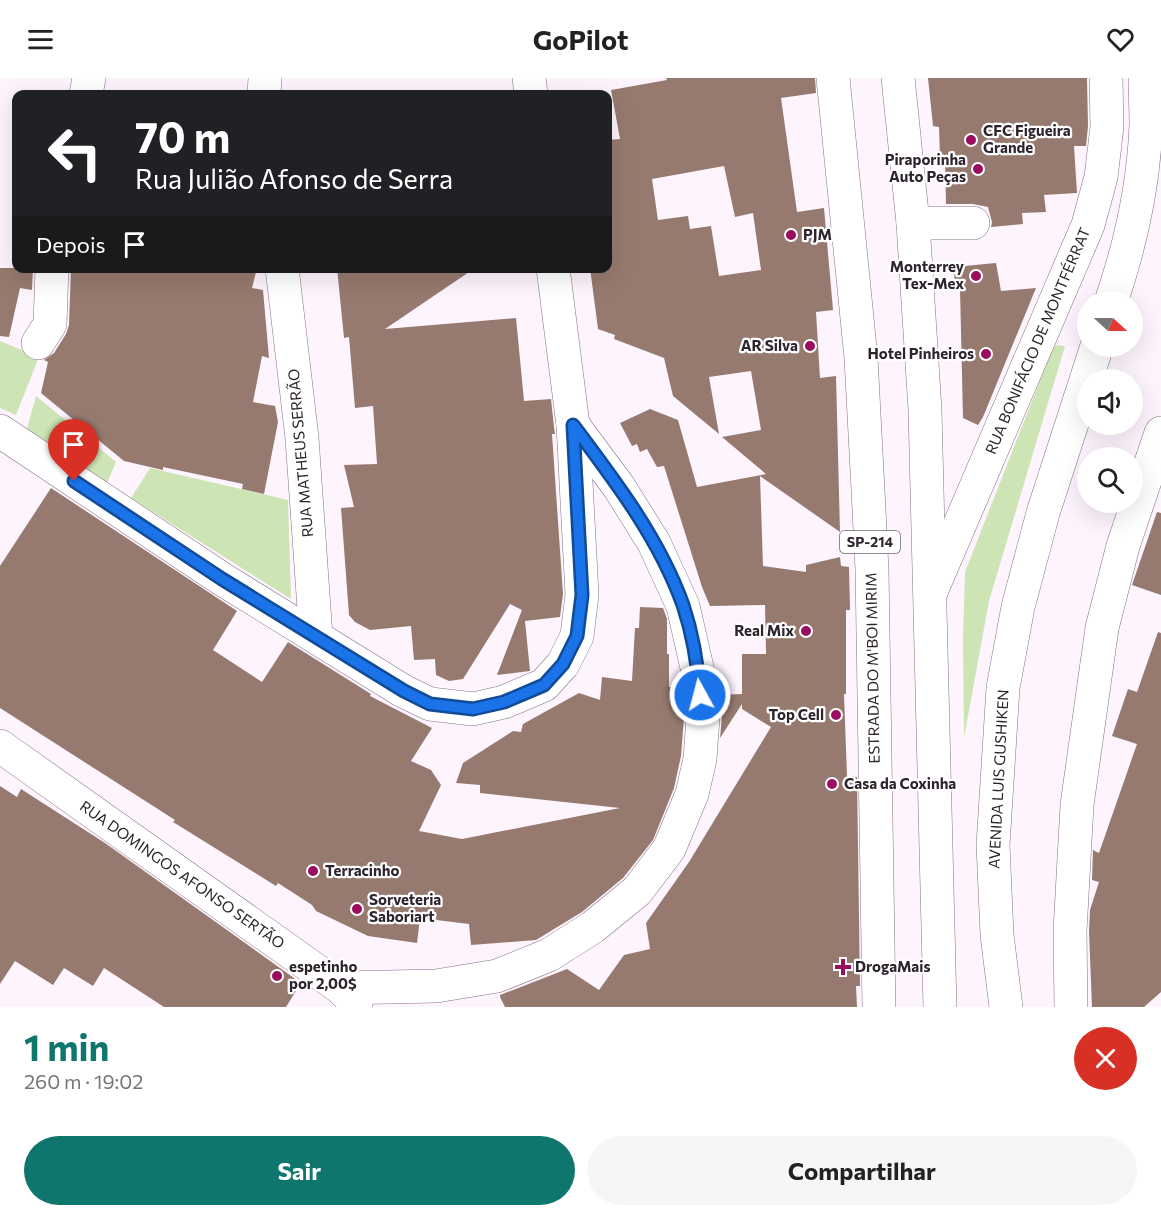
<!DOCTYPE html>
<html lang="pt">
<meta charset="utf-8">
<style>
body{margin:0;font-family:Commissioner,sans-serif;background:#f6f6f6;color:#222;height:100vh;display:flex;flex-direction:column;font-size:22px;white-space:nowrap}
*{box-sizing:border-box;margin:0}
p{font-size:20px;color:#767676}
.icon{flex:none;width:33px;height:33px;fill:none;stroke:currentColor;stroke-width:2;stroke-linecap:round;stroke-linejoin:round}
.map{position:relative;height:929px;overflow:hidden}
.drawer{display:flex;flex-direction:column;background:#fff;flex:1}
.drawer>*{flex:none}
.guide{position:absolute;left:12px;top:12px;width:600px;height:183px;border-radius:12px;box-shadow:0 6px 24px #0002;background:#202124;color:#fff;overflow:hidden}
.needle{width:39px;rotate:111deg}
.buttons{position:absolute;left:1077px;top:213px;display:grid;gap:12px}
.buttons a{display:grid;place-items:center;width:66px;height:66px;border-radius:50%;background:#fff;box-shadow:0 6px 24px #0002;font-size:30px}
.pin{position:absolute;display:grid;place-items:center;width:51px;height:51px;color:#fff;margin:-62px -26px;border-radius:50% 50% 50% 0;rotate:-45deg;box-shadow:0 0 6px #0007}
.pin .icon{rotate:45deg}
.me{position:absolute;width:66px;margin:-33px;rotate:353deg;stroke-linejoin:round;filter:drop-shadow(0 0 4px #0008)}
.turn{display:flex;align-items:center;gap:21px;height:126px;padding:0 24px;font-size:27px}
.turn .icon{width:78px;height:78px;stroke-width:2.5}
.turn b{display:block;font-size:42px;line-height:51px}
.then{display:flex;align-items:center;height:57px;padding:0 24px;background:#0003;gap:12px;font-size:22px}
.round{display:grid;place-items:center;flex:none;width:63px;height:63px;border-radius:32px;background:#f6f6f6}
.headline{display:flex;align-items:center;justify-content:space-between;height:102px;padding:0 24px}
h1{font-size:36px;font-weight:700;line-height:45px;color:#0f766e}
.action{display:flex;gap:12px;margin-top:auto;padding:12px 24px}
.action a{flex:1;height:69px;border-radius:36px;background:#0f766e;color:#fff;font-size:24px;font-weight:700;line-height:69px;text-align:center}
.action a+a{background:#f6f6f6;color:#222}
header{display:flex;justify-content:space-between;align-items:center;height:78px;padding:0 24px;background:#fff;font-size:27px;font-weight:700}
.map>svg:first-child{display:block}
.green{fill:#cde4b5}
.building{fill:#967a6f;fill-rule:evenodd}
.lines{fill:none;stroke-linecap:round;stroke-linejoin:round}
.minor-casing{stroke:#867185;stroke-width:34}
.major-casing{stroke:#867185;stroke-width:34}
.minor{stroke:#fff;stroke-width:33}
.major{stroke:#fff;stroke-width:33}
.route-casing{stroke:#114b97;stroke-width:15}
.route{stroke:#1a73e8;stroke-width:10}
.poi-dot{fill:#990c5f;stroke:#fff;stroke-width:2}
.labels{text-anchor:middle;stroke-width:4.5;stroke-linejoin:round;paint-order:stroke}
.shield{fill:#fff;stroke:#6c666c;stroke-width:1.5}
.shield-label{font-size:14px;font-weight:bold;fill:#2d242d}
.poi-label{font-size:15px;font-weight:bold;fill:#2d242d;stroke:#fff;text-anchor:start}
.street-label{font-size:15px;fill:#2d242d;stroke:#fff}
</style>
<header><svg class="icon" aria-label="menu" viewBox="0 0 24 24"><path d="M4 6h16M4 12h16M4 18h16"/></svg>GoPilot<svg class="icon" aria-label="heart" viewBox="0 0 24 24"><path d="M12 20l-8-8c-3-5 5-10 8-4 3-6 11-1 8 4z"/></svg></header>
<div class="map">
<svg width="1161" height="929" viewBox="0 0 1161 929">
<rect width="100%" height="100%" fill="#fdf4fd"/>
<!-- green -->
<g class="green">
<path d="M 0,263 L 39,279 L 16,337 L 0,330 Z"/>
<path d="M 1054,267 L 1065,268 L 989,523 L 964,660 L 963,561 L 965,494 Z"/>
<path d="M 36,318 L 116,384 L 107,405 L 25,358 Z"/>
<path d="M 150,390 L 288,422 L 291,521 L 131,420 Z"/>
</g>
<!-- building -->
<g class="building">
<path d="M 666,0 L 815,0 L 816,15 L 781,20 L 797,134 L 824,130 L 833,232 L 816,234 L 820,300 L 836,298 L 840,454 L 760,398 L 763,488 L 806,494 L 806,487 L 840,479 L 841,488 L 849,489 L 850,532 L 846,532 L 846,616 L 844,616 L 847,698 L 857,699 L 860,908 L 856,908 L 857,929 L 505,929 L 500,919 L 500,917 L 567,891 L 599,912 L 624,877 L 650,871 L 646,845 L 689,784 L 771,649 L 742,631 L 742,626 L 720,660 L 722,638 L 719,617 L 742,616 L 742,576 L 766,576 L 765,527 L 710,528 L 702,509 L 664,388 L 657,389 L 647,371 L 640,374 L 637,366 L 632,368 L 620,345 L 650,331 L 678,342 L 697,409 L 766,396 L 722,359 L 761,352 L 751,293 L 709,299 L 719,356 L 673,318 L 664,280 L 614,261 L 615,257 L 598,251 L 590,190 L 608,190 L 608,62 L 620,61 L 611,12 L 667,2 ZM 724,88 L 735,139 L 753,135 L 761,192 L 719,198 L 711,148 L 690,151 L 688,138 L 658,142 L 652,101 Z"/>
<path d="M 928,0 L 1087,0 L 1088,48 L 1086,68 L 1074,68 L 1077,115 L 1044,117 L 1046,134 L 1022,135 L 1023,146 L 991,149 L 992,144 L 988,129 L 973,126 L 946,126 L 945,78 L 940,78 L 939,49 L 933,48 Z"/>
<path d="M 996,185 L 1001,213 L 1036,210 L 983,339 L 978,347 L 963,340 L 960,211 L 955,212 L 954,189 Z"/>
<path d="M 0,190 L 33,190 L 32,212 L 20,210 L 9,259 L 0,258 Z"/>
<path d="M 71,190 L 257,190 L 252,210 L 263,212 L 269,280 L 262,278 L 253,324 L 275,328 L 278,344 L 264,416 L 242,411 L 243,406 L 163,389 L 163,392 L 124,383 L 41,315 L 48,284 L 44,282 L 54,275 L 66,256 L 69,247 Z"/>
<path d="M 337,190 L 475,190 L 385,251 L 516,240 L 524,323 L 551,321 L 554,349 L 555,356 L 552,356 L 563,516 L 560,539 L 525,543 L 530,593 L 497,597 L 522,532 L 510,526 L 463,601 L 449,603 L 436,597 L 435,581 L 414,582 L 411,548 L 370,552 L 355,544 L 349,537 L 341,430 L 354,429 L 344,387 L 377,386 L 373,328 L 355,330 L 349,259 L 344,260 Z"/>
<path d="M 51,410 L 237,533 L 213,572 L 262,604 L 288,564 L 371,616 L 370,618 L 432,650 L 411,683 L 431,692 L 441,707 L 419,753 L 462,761 L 620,730 L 480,715 L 480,707 L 456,705 L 463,685 L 513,653 L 521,654 L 523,646 L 532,641 L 579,615 L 600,622 L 602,599 L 632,603 L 635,550 L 639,550 L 640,529 L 663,530 L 667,541 L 667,576 L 669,576 L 669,609 L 681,610 L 684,640 L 681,678 L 674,710 L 653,762 L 623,800 L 582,834 L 536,862 L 471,867 L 469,846 L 420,840 L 417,865 L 368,858 L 316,833 L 312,827 L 278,805 L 276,808 L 173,744 L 175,742 L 0,630 L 0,488 Z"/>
<path d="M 1157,434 L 1161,435 L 1161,517 L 1132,507 Z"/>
<path d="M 1158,554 L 1161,555 L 1161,914 L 1144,929 L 1092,929 L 1089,853 L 1090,832 L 1099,804 L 1092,802 L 1093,772 L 1099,775 L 1137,666 L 1112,658 L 1128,611 L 1137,614 Z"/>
<path d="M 0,708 L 17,719 L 21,711 L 105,765 L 301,905 L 286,929 L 164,929 L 104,890 L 93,908 L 64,890 L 53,907 L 15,883 L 0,906 Z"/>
</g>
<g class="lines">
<defs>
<g id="minor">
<path d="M 529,0 L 531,16"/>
<path d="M 86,16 L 89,0"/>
<path d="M 264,16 L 265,0"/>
<path d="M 913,145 L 973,145"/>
<path d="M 282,190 L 302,360 L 316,559"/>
<path d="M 38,265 L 50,246 L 52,190"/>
<path d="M 0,353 L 222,501 L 403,613 L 430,626 L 473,631 L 504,624 L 544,607 L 563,586 L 577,558 L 582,517 L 573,347 L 553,190"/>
<path d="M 930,516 L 1088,147 L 1101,99 L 1107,49 L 1106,0"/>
<path d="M 0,668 L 341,910 L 356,925"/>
<path d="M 341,910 L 436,908 L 497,898 L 549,877 L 593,849 L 637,813 L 669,771 L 692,716 L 700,681 L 703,640 L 698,594 L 683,528 L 654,465 L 619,409 L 573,347"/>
</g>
<g id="major">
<path d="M 833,0 L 861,280 L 868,412 L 872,492 L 879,929"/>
<path d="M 898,0 L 913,145 L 925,332 L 940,929"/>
<path d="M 1111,224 C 1130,168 1144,105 1146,46 C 1146,31 1145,15 1145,0"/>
<path d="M 1006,929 L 997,857 L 993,767 L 1003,610 L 1018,529 L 1043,435 L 1097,268"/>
<path d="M 1071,929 L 1070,853 L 1077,727 L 1102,550 L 1123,468 L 1161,355"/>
</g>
</defs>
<!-- minor casing -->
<use href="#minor" class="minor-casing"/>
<!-- major casing -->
<use href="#major" class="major-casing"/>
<!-- minor -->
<use href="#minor" class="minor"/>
<!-- major -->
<use href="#major" class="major"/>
</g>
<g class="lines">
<defs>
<path id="route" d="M 74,403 L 222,501 L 404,613 L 430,626 L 473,631 L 504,624 L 544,607 L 563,586 L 577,558 L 582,517 L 573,347 C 615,403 659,460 683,527 C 692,554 698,589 700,617"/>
</defs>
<!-- route casing -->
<use href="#route" class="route-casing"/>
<!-- route -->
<use href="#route" class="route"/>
</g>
<!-- markers -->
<g class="poi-dot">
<circle cx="971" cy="62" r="6"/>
<circle cx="978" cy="91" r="6"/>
<circle cx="791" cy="157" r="6"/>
<circle cx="976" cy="198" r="6"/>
<circle cx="810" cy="268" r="6"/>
<circle cx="986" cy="276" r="6"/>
<circle cx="806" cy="553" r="6"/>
<circle cx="836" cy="637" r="6"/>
<circle cx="832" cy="706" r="6"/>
<circle cx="313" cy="793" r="6"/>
<circle cx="357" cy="831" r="6"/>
<path d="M840 880h6v6h6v6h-6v6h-6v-6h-6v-6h6z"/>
<circle cx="277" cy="898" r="6"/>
</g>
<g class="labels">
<!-- shield labels -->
<rect class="shield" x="840" y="453" width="60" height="22" rx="4.5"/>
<g class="shield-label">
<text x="870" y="469">SP-214</text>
</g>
<!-- poi labels -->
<g class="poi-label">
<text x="983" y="58">CFC Figueira<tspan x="983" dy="17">Grande</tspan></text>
<text x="966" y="87" text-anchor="end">Piraporinha<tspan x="966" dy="17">Auto Peças</tspan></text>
<text x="803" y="162">PJM</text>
<text x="964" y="194" text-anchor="end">Monterrey<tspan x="964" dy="17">Tex-Mex</tspan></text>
<text x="798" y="273" text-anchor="end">AR Silva</text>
<text x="974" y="281" text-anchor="end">Hotel Pinheiros</text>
<text x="794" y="558" text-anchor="end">Real Mix</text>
<text x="824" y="642" text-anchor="end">Top Cell</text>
<text x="844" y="711">Casa da Coxinha</text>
<text x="325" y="798">Terracinho</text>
<text x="369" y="827">Sorveteria<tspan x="369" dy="17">Saboriart</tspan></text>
<text x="289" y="894">espetinho<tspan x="289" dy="17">por 2,00$</tspan></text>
<text x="855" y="894">DrogaMais</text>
</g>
<!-- street labels -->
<g class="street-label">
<text transform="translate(1038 263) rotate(-67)" y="5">RUA BONIFÁCIO DE MONTFÉRRAT</text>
<text transform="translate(301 375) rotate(-95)" y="5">RUA MATHEUS SERRÃO</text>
<text transform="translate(873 590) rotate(-91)" y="5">ESTRADA DO M'BOI MIRIM</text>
<text transform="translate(999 701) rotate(-87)" y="5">AVENIDA LUIS GUSHIKEN</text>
<text transform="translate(182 797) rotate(35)" y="5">RUA DOMINGOS AFONSO SERTÃO</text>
</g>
</g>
</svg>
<div class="buttons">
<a><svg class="needle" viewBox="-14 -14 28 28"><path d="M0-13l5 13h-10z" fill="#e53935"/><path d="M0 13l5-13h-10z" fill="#767676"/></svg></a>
<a><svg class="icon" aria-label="sound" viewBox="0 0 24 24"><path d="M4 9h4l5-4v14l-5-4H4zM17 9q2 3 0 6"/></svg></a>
<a><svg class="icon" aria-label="search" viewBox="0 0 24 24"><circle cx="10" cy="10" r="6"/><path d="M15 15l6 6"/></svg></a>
</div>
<div class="pin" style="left:74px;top:403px;background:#d93025"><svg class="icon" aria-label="arrive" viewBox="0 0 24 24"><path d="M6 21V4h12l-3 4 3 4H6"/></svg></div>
<svg class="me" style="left:700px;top:617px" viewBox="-20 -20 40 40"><circle r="17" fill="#1a73e8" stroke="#fff" stroke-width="3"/><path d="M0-11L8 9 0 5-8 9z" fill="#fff"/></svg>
<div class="guide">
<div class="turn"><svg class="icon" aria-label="left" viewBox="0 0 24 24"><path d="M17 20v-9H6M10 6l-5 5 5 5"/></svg><div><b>70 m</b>Rua Julião Afonso de Serra</div></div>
<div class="then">Depois<svg class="icon" aria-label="arrive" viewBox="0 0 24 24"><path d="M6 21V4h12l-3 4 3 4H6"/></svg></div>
</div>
</div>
<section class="drawer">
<div class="headline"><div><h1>1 min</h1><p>260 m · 19:02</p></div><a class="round" style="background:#d93025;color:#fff"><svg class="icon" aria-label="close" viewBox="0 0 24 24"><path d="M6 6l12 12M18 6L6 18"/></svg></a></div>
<div class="action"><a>Sair</a><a>Compartilhar</a></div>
</section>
